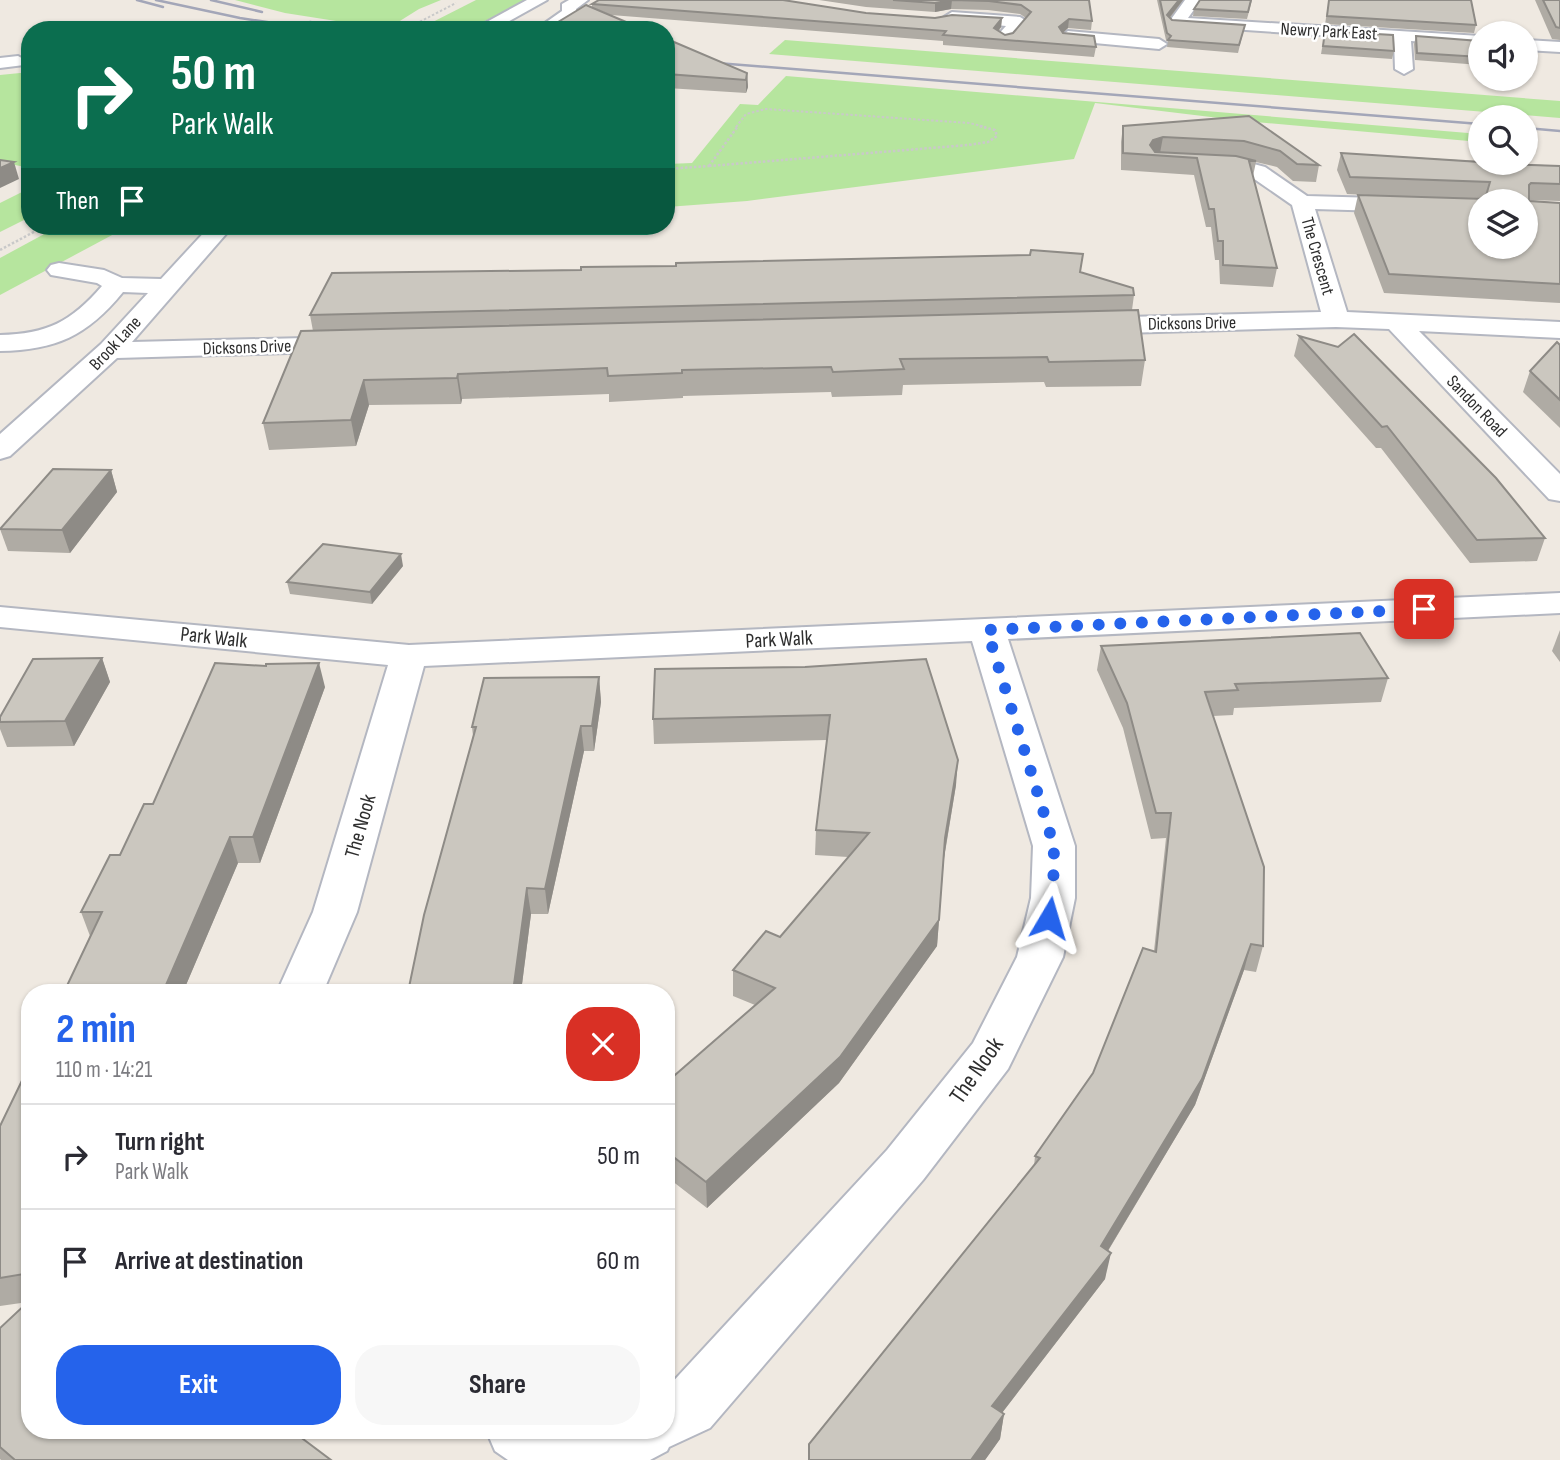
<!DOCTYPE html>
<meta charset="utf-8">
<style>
body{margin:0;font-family:"Sofia Sans Condensed",sans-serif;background:#f7f7f7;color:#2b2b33;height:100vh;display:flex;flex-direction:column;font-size:26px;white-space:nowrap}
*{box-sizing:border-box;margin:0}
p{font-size:23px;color:#7c7c81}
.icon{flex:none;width:38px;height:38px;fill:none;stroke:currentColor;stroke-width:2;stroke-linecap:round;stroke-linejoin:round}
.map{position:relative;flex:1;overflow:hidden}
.drawer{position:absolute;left:21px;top:984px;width:654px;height:455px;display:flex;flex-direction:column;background:#fff;border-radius:28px;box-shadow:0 2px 5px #0004}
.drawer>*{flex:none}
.guide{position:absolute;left:21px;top:21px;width:654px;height:214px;border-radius:28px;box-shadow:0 2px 5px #0004;background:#0b6e4f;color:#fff;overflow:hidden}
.buttons{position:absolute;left:1468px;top:21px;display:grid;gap:14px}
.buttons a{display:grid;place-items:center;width:70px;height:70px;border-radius:50%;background:#fff;box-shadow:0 2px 5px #0004;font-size:35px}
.pin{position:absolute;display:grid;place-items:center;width:60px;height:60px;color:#fff;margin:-30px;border-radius:14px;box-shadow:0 4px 10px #0006}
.me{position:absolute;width:77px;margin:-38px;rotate:7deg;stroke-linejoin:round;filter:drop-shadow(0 0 5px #0008)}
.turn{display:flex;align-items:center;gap:24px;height:147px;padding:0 35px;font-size:32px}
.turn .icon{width:91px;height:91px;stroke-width:2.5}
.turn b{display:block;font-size:49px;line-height:60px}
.then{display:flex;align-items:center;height:66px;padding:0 35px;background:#0003;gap:14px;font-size:26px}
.round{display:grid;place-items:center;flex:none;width:74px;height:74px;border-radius:28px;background:#f7f7f7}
.overview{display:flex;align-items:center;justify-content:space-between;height:119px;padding:0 35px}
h1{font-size:42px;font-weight:700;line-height:52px;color:#2563eb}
.button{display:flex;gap:14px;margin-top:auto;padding:14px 35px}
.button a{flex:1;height:80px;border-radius:28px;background:#2563eb;color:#fff;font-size:28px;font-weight:700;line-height:80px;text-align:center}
.button a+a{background:#f7f7f7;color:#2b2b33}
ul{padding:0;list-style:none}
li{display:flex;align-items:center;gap:21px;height:105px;padding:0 35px;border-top:2px solid #e1e1e2}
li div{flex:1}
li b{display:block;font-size:26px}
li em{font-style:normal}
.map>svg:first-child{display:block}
.green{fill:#b6e59e}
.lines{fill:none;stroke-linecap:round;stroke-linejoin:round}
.minor-casing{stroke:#b4b7c1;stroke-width:4}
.path-far1{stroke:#c9c9c9;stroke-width:2;stroke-dasharray:2.5 2;stroke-linecap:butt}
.path{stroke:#c9c9c9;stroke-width:2.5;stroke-dasharray:2.5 2;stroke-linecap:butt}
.minor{fill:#fff;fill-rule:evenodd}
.rail{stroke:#a3a6b8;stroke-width:2.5}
.wall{fill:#afaba4}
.shaded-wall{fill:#8e8b86}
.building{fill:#cbc7bf;stroke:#8e8b86;stroke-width:2;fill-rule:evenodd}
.route{stroke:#2563eb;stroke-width:12;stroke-dasharray:0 21.6}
.labels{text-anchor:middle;stroke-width:5;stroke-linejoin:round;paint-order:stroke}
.far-street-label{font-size:18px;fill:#2e2e2e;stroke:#fff}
.street-label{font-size:21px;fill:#2e2e2e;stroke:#fff}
.near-street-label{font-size:24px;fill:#2e2e2e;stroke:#fff}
</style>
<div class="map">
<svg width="1560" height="1460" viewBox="0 0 1560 1460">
<rect width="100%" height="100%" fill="#efe9e1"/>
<!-- green -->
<g class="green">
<path d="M 235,0 L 441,0 L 419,9 L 387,29 L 285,13 Z"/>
<path d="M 476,0 L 526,0 L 467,30 L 417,30 Z"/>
<path d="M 785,40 L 1560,101 L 1560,118 L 769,54 Z"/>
<path d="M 30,72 L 30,168 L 0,162 L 0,75 Z"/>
<path d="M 786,76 L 1480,134 L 1480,142 L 1244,121 L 1095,103 L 1074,159 L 747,201 L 667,207 L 667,164 L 692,163 L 740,104 L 758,105 Z"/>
<path d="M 30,188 L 30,217 L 0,232 L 0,203 Z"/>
<path d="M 59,226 L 129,226 L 0,295 L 0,258 Z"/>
</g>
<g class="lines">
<defs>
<g id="minor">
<path d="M 527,0 L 547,0 L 493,30 L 472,30 Z"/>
<path d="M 569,0 L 588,0 L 576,9 L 576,15 L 554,30 L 535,30 L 562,11 L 562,4 Z"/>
<path d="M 1185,0 L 1201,0 L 1188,18 L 1480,36 L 1480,46 L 1411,41 L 1413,69 L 1404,74 L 1395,69 L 1394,40 L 1171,25 L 1169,22 Z"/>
<path d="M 952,12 L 1020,17 L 1028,22 L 1010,41 L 1004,42 L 996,37 L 1006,26 L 946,20 L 944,17 Z"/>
<path d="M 1068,31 L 1159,39 L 1167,44 L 1159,49 L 1062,40 L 1060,36 Z"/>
<path d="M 1526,40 L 1560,42 L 1560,52 L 1526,50 Z"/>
<path d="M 18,56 L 27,61 L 24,65 L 0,68 L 0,58 Z"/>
<path d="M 1204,157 L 1235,159 L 1265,167 L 1307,196 L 1483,201 L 1480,201 L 1480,214 L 1315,209 L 1347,312 L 1560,322 L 1560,338 L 1419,331 L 1560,474 L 1560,501 L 1549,499 L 1389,329 L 1336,327 L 1088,334 L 1079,331 L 1075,326 L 1079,321 L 1088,318 L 1321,312 L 1292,205 L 1250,176 L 1197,167 L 1194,163 L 1197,159 Z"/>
<path d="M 210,226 L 233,226 L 132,342 L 346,337 L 355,339 L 359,345 L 355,351 L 117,358 L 10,456 L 0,459 L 0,434 L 101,344 L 148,293 L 123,292 C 87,336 56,350 0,351 L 0,335 C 47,334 71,322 102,286 L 97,283 L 51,275 L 47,270 L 51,265 L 59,263 L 104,270 L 122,278 L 161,279 Z"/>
<path d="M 1560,593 L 1560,613 L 1008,639 L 1075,846 L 1075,898 L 1063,957 L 1008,1069 L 923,1180 L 710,1428 L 669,1447 L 667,1451 L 650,1460 L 508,1460 L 495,1451 L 486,1430 L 667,1430 L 667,1388 L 887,1150 L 973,1043 L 1017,957 L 1031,898 L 1033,846 L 972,641 L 424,666 L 357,912 L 323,992 L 277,992 L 313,912 L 388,665 L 0,627 L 0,607 L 409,645 Z"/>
</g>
</defs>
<!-- minor casing -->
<use href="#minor" class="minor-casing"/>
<!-- path-far1 -->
<g class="path-far1">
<path d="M 404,30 L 456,3"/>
<path d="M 736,127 L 746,114 L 766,109 L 969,123 L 986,127"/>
</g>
<!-- path -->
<g class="path">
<path d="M 709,166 L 738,126"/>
<path d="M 709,166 L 968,145 L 988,142 L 997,136 L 995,130 L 979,126"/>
<path d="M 667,169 L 709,166"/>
<path d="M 0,250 L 45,226"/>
</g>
<!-- minor -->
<use href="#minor" class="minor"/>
<!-- rail -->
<g class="rail">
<path d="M 137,0 L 163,7"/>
<path d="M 156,0 L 240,18 L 320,30"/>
<path d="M 211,0 L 262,12"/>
<path d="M 310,22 L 367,30"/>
<path d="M 667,59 L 1480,124"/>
<path d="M 1526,128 L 1560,131"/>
</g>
</g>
<!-- wall -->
<g class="wall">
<path d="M 819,0 L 1089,0 L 1092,21 L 1091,30 L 1068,28 L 1063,33 L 1096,47 L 1094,57 L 943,45 L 943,41 L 611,15 L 592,7 L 592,4 L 866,13 L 935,18 L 1002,18 L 1001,27 L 999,31 L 1005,35 L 1013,33 L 1026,18 L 1020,14 L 988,10 L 951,9 L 935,12 L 866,7 Z"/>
<path d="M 1157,0 L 1183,0 L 1170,18 L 1172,20 L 1245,25 L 1238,53 L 1167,47 L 1168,42 L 1166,40 Z"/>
<path d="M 1252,0 L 1247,19 L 1193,16 L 1194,9 Z"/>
<path d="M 1329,0 L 1476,25 L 1474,33 L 1325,24 Z"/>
<path d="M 1535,0 L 1560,0 L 1560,40 L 1552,39 Z"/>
<path d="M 1325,31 L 1394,51 L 1392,59 L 1321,54 Z"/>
<path d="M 1416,36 L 1480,49 L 1480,65 L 1415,60 L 1414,44 Z"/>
<path d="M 667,39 L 747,73 L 748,87 L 746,93 L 667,88 Z"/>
<path d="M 1249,116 L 1319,165 L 1316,182 L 1293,181 L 1277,167 L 1256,162 L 1253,176 L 1277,268 L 1273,287 L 1220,284 L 1219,260 L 1215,260 L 1211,227 L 1206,227 L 1194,175 L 1121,170 L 1121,142 L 1123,126 Z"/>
<path d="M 1341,153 L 1560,166 L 1560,201 L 1529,200 L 1560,203 L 1560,303 L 1384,293 L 1354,213 L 1358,195 L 1409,197 L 1347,194 L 1337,170 Z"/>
<path d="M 1081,273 L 1134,295 L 1132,310 L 1145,360 L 1141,386 L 1046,387 L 1044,382 L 903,385 L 902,395 L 832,397 L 831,392 L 683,396 L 683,398 L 609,402 L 609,394 L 462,399 L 461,404 L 369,405 L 356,446 L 269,450 L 263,423 L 313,331 L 310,315 Z"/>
<path d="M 1299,336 L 1545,538 L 1537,561 L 1470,563 L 1381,448 L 1376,448 L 1294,356 Z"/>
<path d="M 1560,345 L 1560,428 L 1523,392 L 1530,371 Z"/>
<path d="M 111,470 L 117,492 L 70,553 L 8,551 L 0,529 Z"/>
<path d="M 403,566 L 372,604 L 290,594 L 287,582 Z"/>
<path d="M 1560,630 L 1560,662 L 1552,651 Z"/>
<path d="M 1101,646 L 1388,678 L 1381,702 L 1234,708 L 1233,715 L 1213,716 L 1263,946 L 1256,972 L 1244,970 L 1195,1105 L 1108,1251 L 1105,1279 L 1002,1413 L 1004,1414 L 1000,1439 L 985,1460 L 809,1460 L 1034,1166 L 1035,1156 L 1093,1073 L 1154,951 L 1166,838 L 1151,839 L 1123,728 L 1097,670 Z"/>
<path d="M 102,658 L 110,682 L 74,746 L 7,747 L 0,729 L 0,717 Z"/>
<path d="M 266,666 L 325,687 L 260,863 L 238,863 L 183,992 L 64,992 L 90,936 L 81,912 L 153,804 Z"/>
<path d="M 805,667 L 956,785 L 944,859 L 937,946 L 839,1083 L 707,1208 L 667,1177 L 667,1082 L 755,1005 L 733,996 L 733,970 L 780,937 L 848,857 L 815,855 L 816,830 L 827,740 L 654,744 L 653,719 Z"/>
<path d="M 599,677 L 601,702 L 594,751 L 584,751 L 548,914 L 531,914 L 521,992 L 408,992 L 473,736 L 472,727 Z"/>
<path d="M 30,1064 L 30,1430 L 331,1460 L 1,1460 L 0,1459 L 0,1328 L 28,1302 L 0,1306 L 0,1126 Z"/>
</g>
<!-- shaded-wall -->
<g class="shaded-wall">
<path d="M 952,0 L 951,9 L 935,12 L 935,3 Z"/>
<path d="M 1179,0 L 1183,0 L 1166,22 L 1167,15 Z"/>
<path d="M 1002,18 L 1001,27 L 993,37 L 994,28 Z"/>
<path d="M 1069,19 L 1068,28 L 1058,37 L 1059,27 Z"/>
<path d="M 747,73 L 748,87 L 746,93 L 746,80 Z"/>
<path d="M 1163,137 L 1160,153 L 1155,155 L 1150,145 L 1153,140 Z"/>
<path d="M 14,162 L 19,179 L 0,188 L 0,168 Z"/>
<path d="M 458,374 L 462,399 L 461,404 L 457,378 Z"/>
<path d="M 364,380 L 369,405 L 356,446 L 351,420 Z"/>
<path d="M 111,470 L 117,492 L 70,553 L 62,530 Z"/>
<path d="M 401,554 L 403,566 L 372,604 L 370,592 Z"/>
<path d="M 102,658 L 110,682 L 74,746 L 65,721 Z"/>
<path d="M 319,663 L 325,687 L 260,863 L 253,837 Z"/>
<path d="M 599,677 L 601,702 L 594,751 L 592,726 Z"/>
<path d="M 581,726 L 584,751 L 548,914 L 545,889 Z"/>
<path d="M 958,760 L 956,785 L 943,863 L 945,838 Z"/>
<path d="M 230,837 L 238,863 L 183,992 L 163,992 Z"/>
<path d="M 527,888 L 531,914 L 521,992 L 513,992 Z"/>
<path d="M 939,920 L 937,946 L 839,1083 L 707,1208 L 706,1182 Z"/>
<path d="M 1251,944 L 1244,970 L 1195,1105 L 1095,1272 L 1101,1246 Z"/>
<path d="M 1111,1253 L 1105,1279 L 988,1431 L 992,1406 Z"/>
<path d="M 1004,1414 L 1000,1439 L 985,1460 L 971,1460 Z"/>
</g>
<!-- building -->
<g class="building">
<path d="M 599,0 L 783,0 L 866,13 L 935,18 L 952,15 L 1002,18 L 994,28 L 1005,35 L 1013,33 L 1031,12 L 1021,5 L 989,1 L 952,0 L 935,3 L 893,0 L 1089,0 L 1092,21 L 1069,19 L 1059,27 L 1063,33 L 1094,36 L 1096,47 L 943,35 L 946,31 L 592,4 Z"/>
<path d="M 1160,0 L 1179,0 L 1167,15 L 1172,20 L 1245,25 L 1239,45 L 1168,40 L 1171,36 L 1167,33 Z"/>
<path d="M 1200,0 L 1251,0 L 1248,12 L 1194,9 Z"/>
<path d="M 1329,0 L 1471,0 L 1476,25 L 1327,16 Z"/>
<path d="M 1543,0 L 1560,0 L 1560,28 L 1556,27 Z"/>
<path d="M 586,5 L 645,30 L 545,30 Z"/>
<path d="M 1325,31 L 1393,35 L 1394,51 L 1323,46 Z"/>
<path d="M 1416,36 L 1479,41 L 1480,57 L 1417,53 Z"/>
<path d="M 667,39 L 747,73 L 746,80 L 667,74 Z"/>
<path d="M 1249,116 L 1319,165 L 1297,164 L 1280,151 L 1244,141 L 1163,137 L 1153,140 L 1150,145 L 1155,152 L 1236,156 L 1256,161 L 1249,161 L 1277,268 L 1223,265 L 1223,241 L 1218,241 L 1214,209 L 1209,209 L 1197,158 L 1123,153 L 1123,126 Z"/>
<path d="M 1341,153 L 1480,162 L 1480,163 L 1560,166 L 1560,184 L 1531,183 L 1529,185 L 1529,201 L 1560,203 L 1560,284 L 1389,274 L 1358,195 L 1485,199 L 1490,182 L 1350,177 ZM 1480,201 L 1526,201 L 1526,247 L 1480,247 Z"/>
<path d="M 0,160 L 14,162 L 0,168 Z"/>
<path d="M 1031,250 L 1083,254 L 1080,272 L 1133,288 L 1134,295 L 310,315 L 332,273 L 581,270 L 581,267 L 676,266 L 676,263 L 1030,255 Z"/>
<path d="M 1138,310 L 1145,360 L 1049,362 L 1047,357 L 900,359 L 904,369 L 833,372 L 831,367 L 682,370 L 682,373 L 608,376 L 607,368 L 458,374 L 457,378 L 364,380 L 351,420 L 263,423 L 301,331 Z"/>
<path d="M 1354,334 L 1496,478 L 1545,538 L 1477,540 L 1387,426 L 1382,427 L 1299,336 L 1338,347 Z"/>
<path d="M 1557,342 L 1560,345 L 1560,400 L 1530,371 Z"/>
<path d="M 53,469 L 111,470 L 62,530 L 0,529 Z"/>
<path d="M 323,544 L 401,554 L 370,592 L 287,582 Z"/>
<path d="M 1360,633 L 1388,678 L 1235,684 L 1238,690 L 1205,692 L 1264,867 L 1263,946 L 1251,944 L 1202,1079 L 1101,1246 L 1111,1253 L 992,1406 L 1004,1414 L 971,1460 L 809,1460 L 809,1444 L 1040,1158 L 1035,1156 L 1093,1073 L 1143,948 L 1156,952 L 1171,813 L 1156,813 L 1127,703 L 1101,646 Z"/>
<path d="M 102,658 L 65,721 L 0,722 L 0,717 L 33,659 Z"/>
<path d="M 926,659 L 958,760 L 945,838 L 939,920 L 840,1057 L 706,1182 L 667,1152 L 667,1082 L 775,988 L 733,970 L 766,931 L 780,937 L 869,833 L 816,830 L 830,715 L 653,719 L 655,669 L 805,667 Z"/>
<path d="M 215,663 L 266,666 L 266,664 L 319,663 L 253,837 L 230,837 L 163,992 L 64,992 L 102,912 L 81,912 L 110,855 L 120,855 L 144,804 L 153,804 Z"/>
<path d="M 599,677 L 592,726 L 581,726 L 545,889 L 527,888 L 513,992 L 408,992 L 424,915 L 476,727 L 472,727 L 484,678 Z"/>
<path d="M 30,1064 L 30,1273 L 0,1278 L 0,1126 Z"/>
<path d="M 30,1300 L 30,1430 L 291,1430 L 331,1460 L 15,1460 L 0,1447 L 0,1328 Z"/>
</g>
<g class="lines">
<!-- route -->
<path class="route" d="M 1049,918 L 1053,898 L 1054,846 L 987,630 L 1424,609"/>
</g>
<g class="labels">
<!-- far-street labels -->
<g class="far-street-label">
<text transform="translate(1329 31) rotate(3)" y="6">Newry Park East</text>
<text transform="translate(1318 256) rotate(74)" y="6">The Crescent</text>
<text transform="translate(1192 323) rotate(-1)" y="6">Dicksons Drive</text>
<text transform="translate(115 343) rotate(-47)" y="6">Brook Lane</text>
<text transform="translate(247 347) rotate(-2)" y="6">Dicksons Drive</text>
<text transform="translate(1477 406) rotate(46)" y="6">Sandon Road</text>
</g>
<!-- street labels -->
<g class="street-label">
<text transform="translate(214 637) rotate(6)" y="7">Park Walk</text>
<text transform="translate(779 639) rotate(-3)" y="7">Park Walk</text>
<text transform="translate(360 826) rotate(-74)" y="7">The Nook</text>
</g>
<!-- near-street labels -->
<g class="near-street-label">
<text transform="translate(976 1070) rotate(-55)" y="8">The Nook</text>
</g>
</g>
</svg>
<div class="buttons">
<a><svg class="icon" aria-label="sound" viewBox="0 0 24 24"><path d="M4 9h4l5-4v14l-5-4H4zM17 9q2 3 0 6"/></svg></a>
<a><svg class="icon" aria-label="search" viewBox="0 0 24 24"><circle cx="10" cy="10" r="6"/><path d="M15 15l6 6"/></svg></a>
<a><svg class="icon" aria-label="layers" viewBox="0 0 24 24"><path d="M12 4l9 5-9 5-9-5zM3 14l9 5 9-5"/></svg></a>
</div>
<div class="pin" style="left:1424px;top:609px;background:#d93025"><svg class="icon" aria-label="arrive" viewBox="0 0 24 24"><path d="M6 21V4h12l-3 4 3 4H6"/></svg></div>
<svg class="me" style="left:1049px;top:918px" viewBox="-20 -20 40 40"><path d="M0-17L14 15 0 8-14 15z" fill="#2563eb" stroke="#fff" stroke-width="4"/></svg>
<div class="guide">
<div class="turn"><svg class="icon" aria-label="right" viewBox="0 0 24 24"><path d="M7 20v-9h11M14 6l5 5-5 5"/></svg><div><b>50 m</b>Park Walk</div></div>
<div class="then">Then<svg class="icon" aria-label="arrive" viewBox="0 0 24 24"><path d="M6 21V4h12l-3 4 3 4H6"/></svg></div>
</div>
<section class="drawer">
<div class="overview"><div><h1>2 min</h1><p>110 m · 14:21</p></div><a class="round" style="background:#d93025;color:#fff"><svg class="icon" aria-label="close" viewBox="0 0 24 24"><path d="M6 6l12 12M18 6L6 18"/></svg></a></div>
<ul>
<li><svg class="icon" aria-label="right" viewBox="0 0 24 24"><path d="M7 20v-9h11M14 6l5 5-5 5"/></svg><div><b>Turn right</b><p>Park Walk</p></div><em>50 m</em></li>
<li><svg class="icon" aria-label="arrive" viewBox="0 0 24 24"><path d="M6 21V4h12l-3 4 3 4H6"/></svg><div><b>Arrive at destination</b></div><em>60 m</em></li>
</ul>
<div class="button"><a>Exit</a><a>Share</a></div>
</section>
</div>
